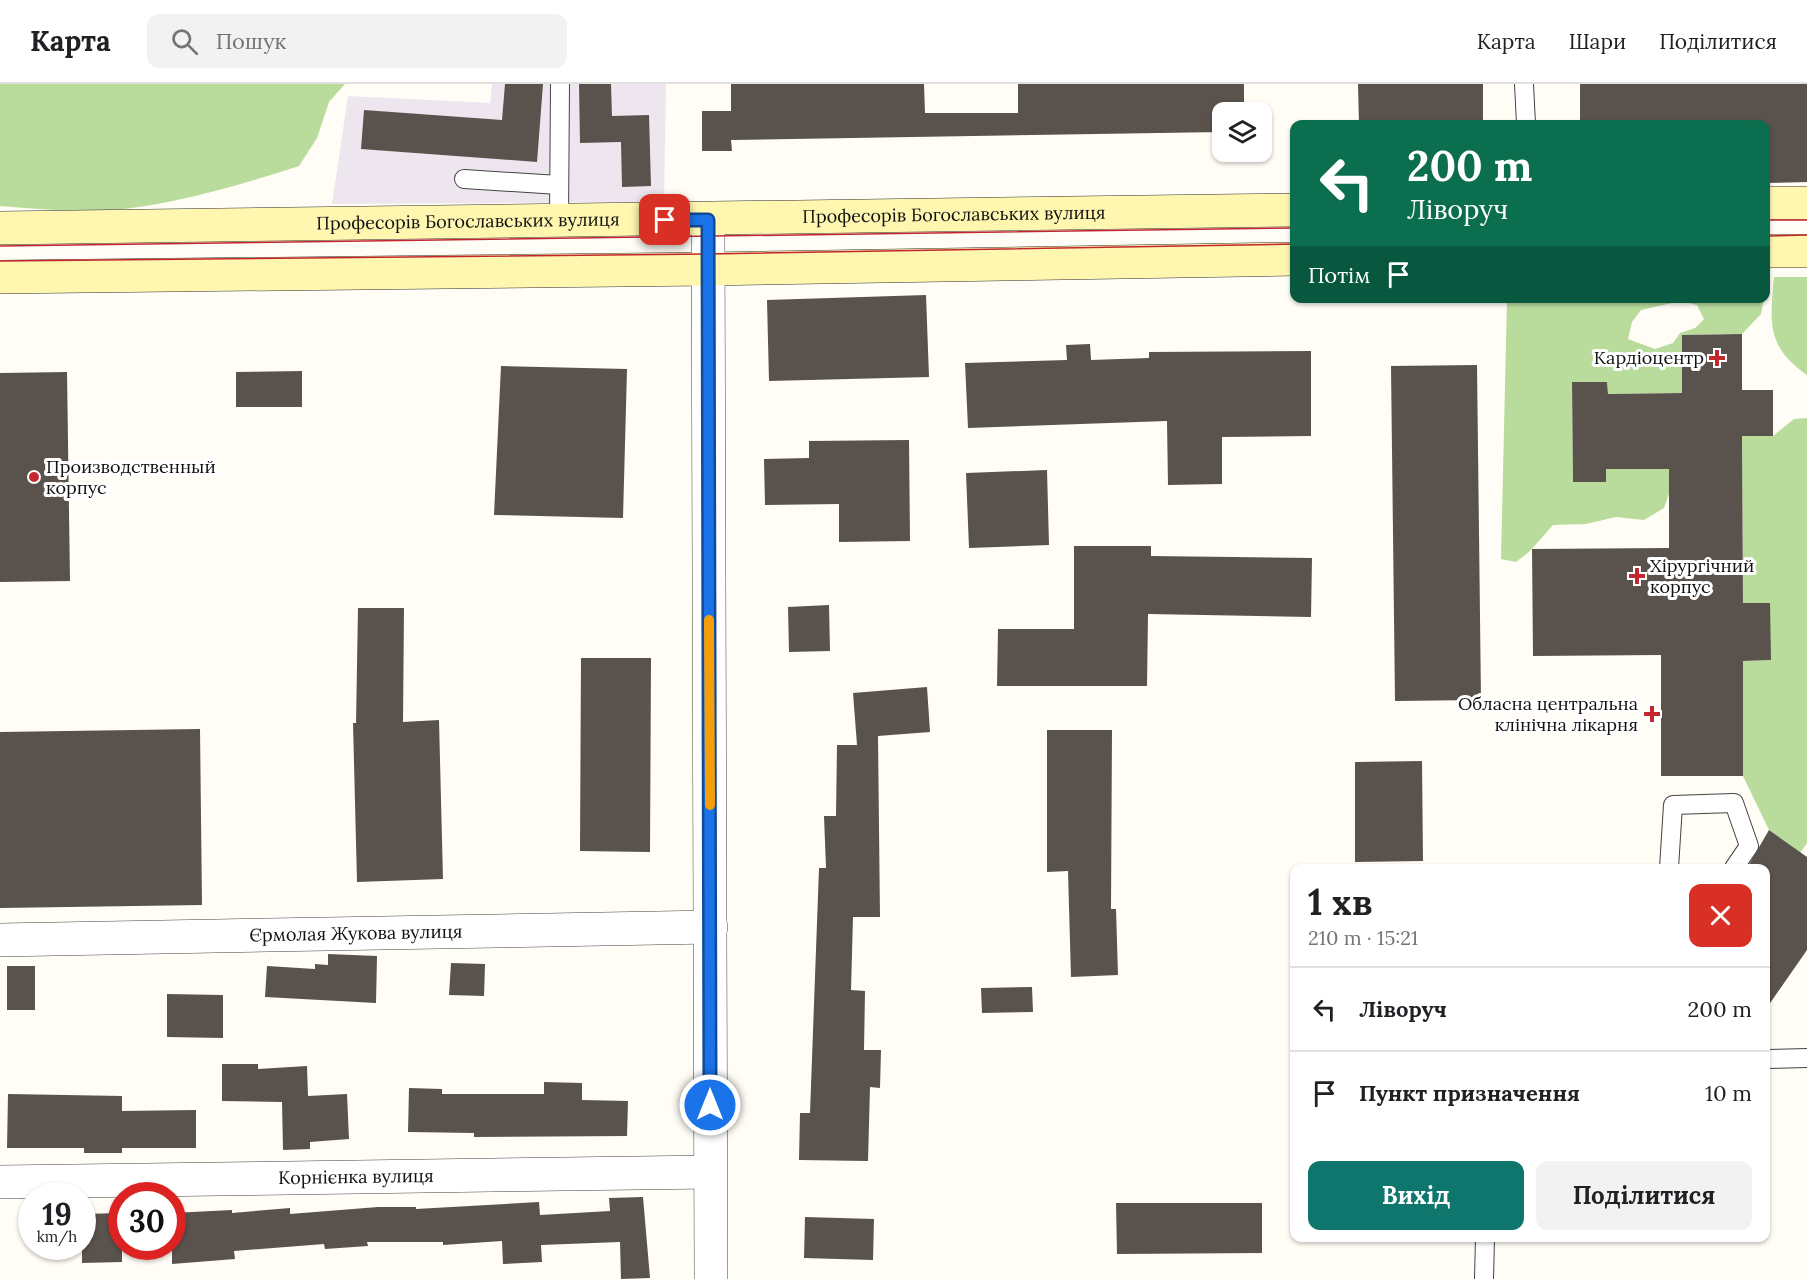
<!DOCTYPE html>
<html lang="uk">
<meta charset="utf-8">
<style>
body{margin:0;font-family:Lora,serif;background:#f2f2f2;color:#202124;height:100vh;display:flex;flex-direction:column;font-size:22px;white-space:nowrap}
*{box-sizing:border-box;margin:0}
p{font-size:20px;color:#757577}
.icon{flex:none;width:33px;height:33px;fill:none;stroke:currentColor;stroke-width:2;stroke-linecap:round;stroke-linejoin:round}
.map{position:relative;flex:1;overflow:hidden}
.sheet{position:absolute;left:1290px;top:780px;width:480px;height:378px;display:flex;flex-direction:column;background:#fff;border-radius:12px;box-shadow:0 2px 4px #0004}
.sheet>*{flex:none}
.guide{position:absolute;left:1290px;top:36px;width:480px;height:183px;border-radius:12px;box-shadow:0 2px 4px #0004;background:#0b6e4f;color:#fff;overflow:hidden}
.fabs{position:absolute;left:1212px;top:18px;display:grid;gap:12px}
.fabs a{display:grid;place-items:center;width:60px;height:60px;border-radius:12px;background:#fff;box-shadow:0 2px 4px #0004;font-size:30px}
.speed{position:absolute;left:18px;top:1098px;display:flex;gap:12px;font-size:30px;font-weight:700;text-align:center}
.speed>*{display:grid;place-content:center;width:78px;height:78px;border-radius:50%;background:#fff;box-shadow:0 2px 4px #0004;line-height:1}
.speed small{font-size:15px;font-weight:400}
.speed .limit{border:9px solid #d22;background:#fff;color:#111}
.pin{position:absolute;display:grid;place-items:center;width:51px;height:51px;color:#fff;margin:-26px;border-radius:12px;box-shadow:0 3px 9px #0006}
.me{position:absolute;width:66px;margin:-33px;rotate:0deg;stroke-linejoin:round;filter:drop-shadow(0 0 4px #0008)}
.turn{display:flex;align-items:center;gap:21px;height:126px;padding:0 18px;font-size:27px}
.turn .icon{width:78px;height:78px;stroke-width:2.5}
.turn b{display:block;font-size:42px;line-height:51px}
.then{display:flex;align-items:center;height:57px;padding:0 18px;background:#0003;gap:12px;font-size:22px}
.round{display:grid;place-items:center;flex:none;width:63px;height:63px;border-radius:12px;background:#f2f2f2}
.headline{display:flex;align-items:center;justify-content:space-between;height:102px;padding:0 18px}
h1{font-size:36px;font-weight:800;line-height:45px}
.button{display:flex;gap:12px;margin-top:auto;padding:12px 18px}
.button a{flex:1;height:69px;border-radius:12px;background:#0f766e;color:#fff;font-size:24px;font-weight:800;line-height:69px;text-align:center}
.button a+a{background:#f2f2f2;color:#202124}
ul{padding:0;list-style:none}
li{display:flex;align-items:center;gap:18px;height:84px;padding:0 18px;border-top:2px solid #e0e0e0}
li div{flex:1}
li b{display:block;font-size:22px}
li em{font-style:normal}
header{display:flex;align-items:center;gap:36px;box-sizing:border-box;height:84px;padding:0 30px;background:#fff;border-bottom:2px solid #e0e0e0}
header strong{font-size:28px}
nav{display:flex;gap:33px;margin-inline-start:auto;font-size:21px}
.search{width:420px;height:54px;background:#f2f2f2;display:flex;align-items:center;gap:15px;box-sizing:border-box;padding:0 21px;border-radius:12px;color:#757577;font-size:22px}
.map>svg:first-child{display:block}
.industrial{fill:#eee6ef}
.forest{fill:#b9dc9c;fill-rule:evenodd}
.building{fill:#5a524d}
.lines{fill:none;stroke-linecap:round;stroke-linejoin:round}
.lane-casing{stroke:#444;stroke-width:20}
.street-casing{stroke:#444;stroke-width:34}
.secondary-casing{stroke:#333;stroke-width:34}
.lane{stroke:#fff;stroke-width:18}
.street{stroke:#fff;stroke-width:33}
.secondary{stroke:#fff6b0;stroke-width:33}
.tram{stroke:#c4262e;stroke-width:1.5}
.route-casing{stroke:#114b97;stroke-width:15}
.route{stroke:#1a73e8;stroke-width:10}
.slow{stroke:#f59e0b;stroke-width:10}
.poi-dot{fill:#c4262e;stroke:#fff;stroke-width:2}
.labels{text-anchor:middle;stroke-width:6;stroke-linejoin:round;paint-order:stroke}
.street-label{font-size:18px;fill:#111;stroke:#fff}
.poi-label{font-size:18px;fill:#111;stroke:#fff;text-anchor:end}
</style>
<header>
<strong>Карта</strong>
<div class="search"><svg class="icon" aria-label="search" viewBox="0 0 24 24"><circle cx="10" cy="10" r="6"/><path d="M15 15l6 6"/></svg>Пошук</div>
<nav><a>Карта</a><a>Шари</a><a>Поділитися</a></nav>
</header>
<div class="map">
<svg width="1807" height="1195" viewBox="0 0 1807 1195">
<rect width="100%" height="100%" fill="#fffdf5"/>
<!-- industrial -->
<path class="industrial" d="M 492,0 L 666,0 L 664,118 L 332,120 L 348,12 L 490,19 Z"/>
<!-- forest -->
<g class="forest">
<path d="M 0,0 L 345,0 L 329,18 L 317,54 L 299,82 C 237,102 153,127 88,127 C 58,127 29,124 0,122 Z"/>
<path d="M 1774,193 L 1807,193 L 1807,291 C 1766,262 1770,239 1774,193 Z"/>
<path d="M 1507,215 L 1764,215 L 1761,230 L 1742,250 L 1682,251 L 1682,309 L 1608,310 L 1607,298 L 1572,299 L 1573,398 L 1606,398 L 1606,385 L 1661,385 L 1686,361 L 1664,424 L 1644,436 L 1616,433 L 1586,440 L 1553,441 L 1529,468 L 1516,478 L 1501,475 ZM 1681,217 L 1697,221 L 1704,235 L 1695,244 L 1680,249 L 1673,259 L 1655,265 L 1628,255 L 1632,238 L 1641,226 Z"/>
<path d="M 1807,334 L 1807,759 L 1800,769 L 1769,746 L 1743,692 L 1743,577 L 1770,576 L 1770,519 L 1743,519 L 1742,352 L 1773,352 L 1794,335 Z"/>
</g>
<!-- building -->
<g class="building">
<path d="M 505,0 L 543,0 L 537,78 L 361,65 L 364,26 L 502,36 Z"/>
<path d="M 579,0 L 611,0 L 612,32 L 649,31 L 651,102 L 622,103 L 621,58 L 580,59 Z"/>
<path d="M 731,0 L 924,0 L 925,29 L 1018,29 L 1018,0 L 1244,0 L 1244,28 L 1222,28 L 1222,48 L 731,56 L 732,67 L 702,67 L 702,27 L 731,27 Z"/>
<path d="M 1358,0 L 1483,0 L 1483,40 L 1359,40 Z"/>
<path d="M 1580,0 L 1807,0 L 1807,98 L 1766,99 L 1766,40 L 1580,40 Z"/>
<path d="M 926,211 L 929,293 L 769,297 L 767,216 Z"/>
<path d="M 1742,250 L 1742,306 L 1773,306 L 1773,352 L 1742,352 L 1743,519 L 1770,519 L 1771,576 L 1743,577 L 1743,692 L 1661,692 L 1661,571 L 1533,572 L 1532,465 L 1669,464 L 1669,385 L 1606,385 L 1606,398 L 1573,398 L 1572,298 L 1607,298 L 1608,310 L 1682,309 L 1682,251 Z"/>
<path d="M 1090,260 L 1091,276 L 1149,274 L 1149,268 L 1311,267 L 1311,352 L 1222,353 L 1222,400 L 1168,401 L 1167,337 L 968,344 L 965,279 L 1067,276 L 1066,261 Z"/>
<path d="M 1477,281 L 1481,616 L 1395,617 L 1391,282 Z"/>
<path d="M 501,282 L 627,285 L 623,434 L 494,431 Z"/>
<path d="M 302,287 L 302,323 L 236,323 L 236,288 Z"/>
<path d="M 67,288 L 70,497 L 0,498 L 0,289 Z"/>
<path d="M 909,356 L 910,457 L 839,458 L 839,420 L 765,421 L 764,375 L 809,374 L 809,357 Z"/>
<path d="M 1047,386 L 1049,461 L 969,464 L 966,389 Z"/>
<path d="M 1074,462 L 1151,462 L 1151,472 L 1312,474 L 1311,533 L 1148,530 L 1147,602 L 997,602 L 998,545 L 1074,545 Z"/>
<path d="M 829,521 L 830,567 L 789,568 L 788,523 Z"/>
<path d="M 358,524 L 404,524 L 403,638 L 439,636 L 443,795 L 357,798 L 353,639 L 356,639 Z"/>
<path d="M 581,574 L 651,574 L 650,768 L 580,767 Z"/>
<path d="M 927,603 L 930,648 L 878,652 L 880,833 L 853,833 L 851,906 L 865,907 L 864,966 L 881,966 L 880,1004 L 870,1003 L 868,1077 L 799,1076 L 800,1029 L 810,1029 L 819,784 L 826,784 L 824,732 L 836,732 L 837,661 L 857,661 L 853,609 Z"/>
<path d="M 200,645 L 202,821 L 0,824 L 0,648 Z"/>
<path d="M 1047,646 L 1112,646 L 1111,825 L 1116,825 L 1118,891 L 1071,893 L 1068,787 L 1047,788 Z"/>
<path d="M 1422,677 L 1423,777 L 1355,778 L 1355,678 Z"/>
<path d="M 1769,746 L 1807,773 L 1807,866 L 1766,925 L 1766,784 L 1747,784 Z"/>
<path d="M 328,870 L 377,872 L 376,919 L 265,913 L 267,882 L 315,885 L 315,880 L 328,881 Z"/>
<path d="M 451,879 L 485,880 L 484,912 L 449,911 Z"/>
<rect x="7" y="882" width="28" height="44"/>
<path d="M 1032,903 L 1033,928 L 982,929 L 981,904 Z"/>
<path d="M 167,910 L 223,911 L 223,954 L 167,953 Z"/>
<path d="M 222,980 L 258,980 L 258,985 L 307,982 L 308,1012 L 347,1010 L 349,1055 L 310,1058 L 310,1065 L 283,1066 L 282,1018 L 222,1017 Z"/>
<path d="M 544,998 L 582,999 L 582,1016 L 628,1017 L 627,1052 L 474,1053 L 474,1049 L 408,1048 L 409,1004 L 442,1005 L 442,1010 L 544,1010 Z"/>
<path d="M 8,1010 L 122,1012 L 122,1027 L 196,1026 L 196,1064 L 122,1064 L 122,1069 L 84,1069 L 84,1064 L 7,1064 Z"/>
<path d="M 643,1113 L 650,1194 L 621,1195 L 620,1158 L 541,1161 L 542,1178 L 503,1180 L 502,1157 L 443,1161 L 443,1158 L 367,1158 L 368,1162 L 325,1165 L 324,1160 L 234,1167 L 235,1175 L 172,1180 L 172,1129 L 232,1126 L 232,1129 L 290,1124 L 290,1130 L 378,1123 L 416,1123 L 416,1125 L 539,1118 L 540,1131 L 610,1127 L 609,1114 Z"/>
<path d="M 1116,1119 L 1262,1119 L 1262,1169 L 1117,1170 Z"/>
<path d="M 122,1129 L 122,1178 L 82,1179 L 82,1130 Z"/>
<path d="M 805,1133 L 874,1135 L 873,1176 L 804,1174 Z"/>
</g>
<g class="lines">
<defs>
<g id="lane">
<path d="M 1524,0 L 1526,40"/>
<path d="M 464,95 L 559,101"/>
<path d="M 559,136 L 560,0"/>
<path d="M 1669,784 L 1673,721 L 1734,719 L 1749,762 L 1734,784"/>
<path d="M 1766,975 L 1807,974"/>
<path d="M 1484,1195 L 1485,1154"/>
</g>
<g id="street">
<path d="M 708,136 L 711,1195"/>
<path id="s1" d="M 0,856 L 711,843"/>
<path id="s2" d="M 0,1098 L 710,1088"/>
</g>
<g id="secondary">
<path d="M 1766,119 L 1807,119"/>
<path id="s3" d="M 0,144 L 1294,126"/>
<path d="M 1766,167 L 1807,167"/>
<path d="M 0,193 L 708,185 L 1294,175"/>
</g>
</defs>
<!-- lane casing -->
<use href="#lane" class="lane-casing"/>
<!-- street casing -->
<use href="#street" class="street-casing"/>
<!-- secondary casing -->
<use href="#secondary" class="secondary-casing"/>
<!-- lane -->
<use href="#lane" class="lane"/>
<!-- street -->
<use href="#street" class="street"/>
<!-- secondary -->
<use href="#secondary" class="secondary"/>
<!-- tram -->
<g class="tram">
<path d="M 1766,136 L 1807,136"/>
<path d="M 1766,152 L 1807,151"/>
<path d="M 0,162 L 1294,144"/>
<path d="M 0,177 L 708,170 L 1294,160"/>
</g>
</g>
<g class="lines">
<defs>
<path id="route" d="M 665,136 L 708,136 L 710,1021"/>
</defs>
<!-- route casing -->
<use href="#route" class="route-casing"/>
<!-- route -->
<use href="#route" class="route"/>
<!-- slow -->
<path class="slow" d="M 709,536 L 710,721"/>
</g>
<!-- markers -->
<g class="poi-dot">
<path d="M1714 265h6v6h6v6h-6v6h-6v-6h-6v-6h6z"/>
<circle cx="34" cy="393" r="6"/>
<path d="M1634 483h6v6h6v6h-6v6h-6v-6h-6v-6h6z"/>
<path d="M1649 621h6v6h6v6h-6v6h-6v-6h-6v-6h6z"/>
</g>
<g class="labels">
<!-- street labels -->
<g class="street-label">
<text dy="6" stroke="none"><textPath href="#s3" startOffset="954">Професорів Богославських вулиця</textPath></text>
<text dy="6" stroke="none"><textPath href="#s3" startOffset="468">Професорів Богославських вулиця</textPath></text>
<text dy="6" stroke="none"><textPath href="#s1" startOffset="356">Єрмолая Жукова вулиця</textPath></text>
<text dy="6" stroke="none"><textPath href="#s2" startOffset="356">Корнієнка вулиця</textPath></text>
</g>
<!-- poi labels -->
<g class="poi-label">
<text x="1704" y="280">Кардіоцентр</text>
<text x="46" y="389" text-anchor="start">Производственный<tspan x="46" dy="21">корпус</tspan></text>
<text x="1650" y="488" text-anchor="start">Хірургічний<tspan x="1650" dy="21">корпус</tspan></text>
<text x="1638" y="626">Обласна центральна<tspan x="1638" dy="21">клінічна лікарня</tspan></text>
</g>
</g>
</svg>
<div class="fabs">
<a><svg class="icon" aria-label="layers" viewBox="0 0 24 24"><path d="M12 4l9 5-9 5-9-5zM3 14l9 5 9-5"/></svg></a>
</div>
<div class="speed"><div>19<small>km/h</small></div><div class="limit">30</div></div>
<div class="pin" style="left:665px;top:136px;background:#d93025"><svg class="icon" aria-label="arrive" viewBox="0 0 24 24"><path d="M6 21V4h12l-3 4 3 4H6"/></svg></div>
<svg class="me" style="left:710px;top:1021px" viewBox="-20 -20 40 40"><circle r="17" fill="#1a73e8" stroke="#fff" stroke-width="3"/><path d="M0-11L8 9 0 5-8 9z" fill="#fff"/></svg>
<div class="guide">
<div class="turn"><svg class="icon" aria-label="left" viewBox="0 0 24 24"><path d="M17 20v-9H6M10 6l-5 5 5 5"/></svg><div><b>200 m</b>Ліворуч</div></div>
<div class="then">Потім<svg class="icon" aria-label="arrive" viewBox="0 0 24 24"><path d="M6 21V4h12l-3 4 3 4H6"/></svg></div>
</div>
<section class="sheet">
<div class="headline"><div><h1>1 хв</h1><p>210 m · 15:21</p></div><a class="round" style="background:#d93025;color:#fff"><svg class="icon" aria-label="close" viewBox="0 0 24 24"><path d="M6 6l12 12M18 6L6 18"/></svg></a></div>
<ul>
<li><svg class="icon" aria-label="left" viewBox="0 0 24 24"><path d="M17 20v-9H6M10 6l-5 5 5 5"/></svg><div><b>Ліворуч</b></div><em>200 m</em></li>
<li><svg class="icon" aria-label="arrive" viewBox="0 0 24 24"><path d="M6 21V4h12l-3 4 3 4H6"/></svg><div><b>Пункт призначення</b></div><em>10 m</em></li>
</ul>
<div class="button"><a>Вихід</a><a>Поділитися</a></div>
</section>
</div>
